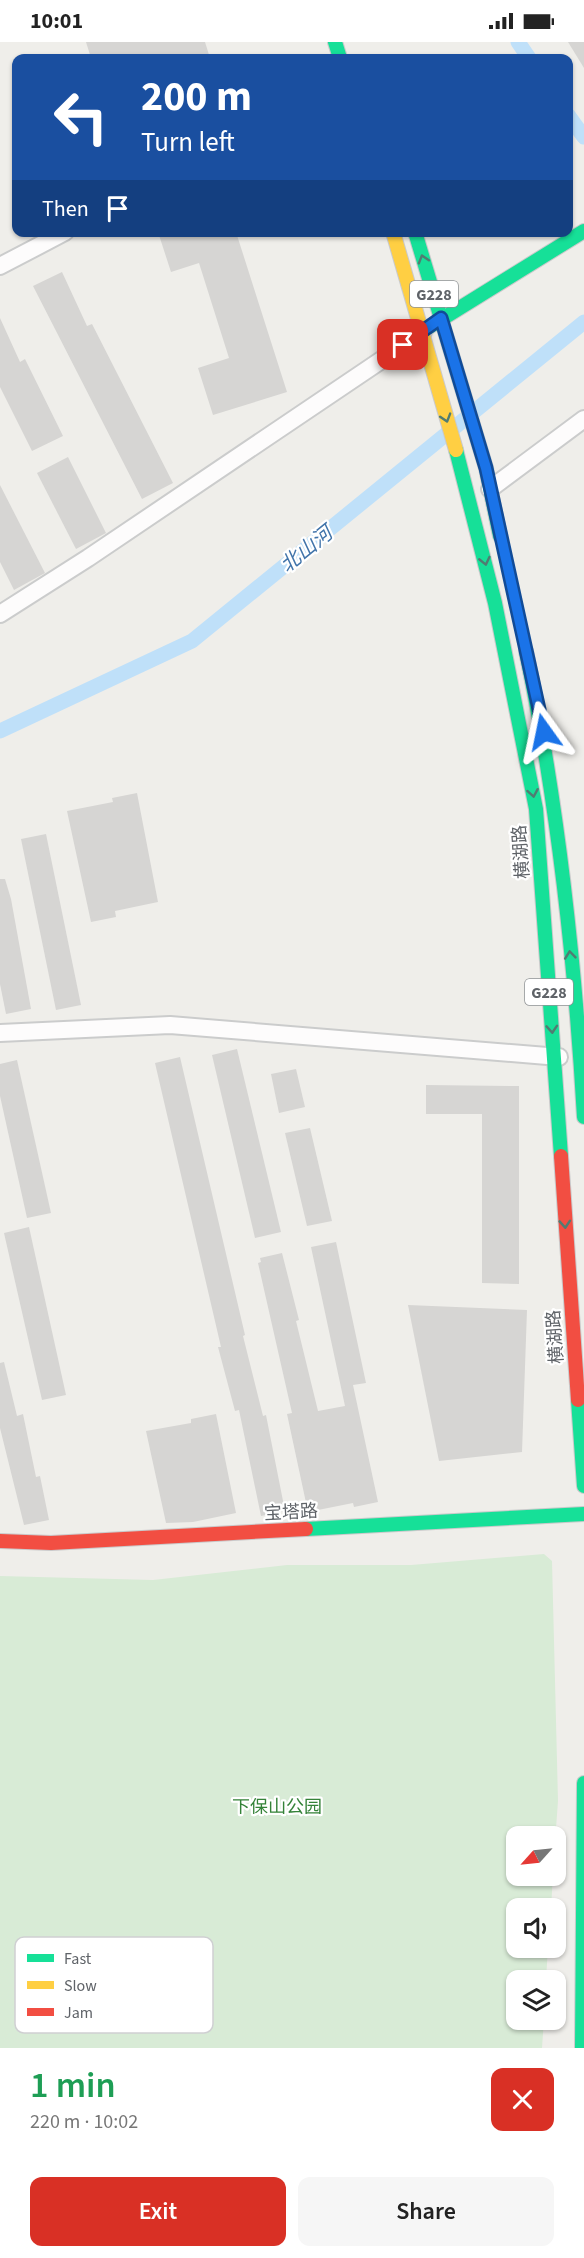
<!DOCTYPE html>
<meta charset="utf-8">
<style>
body{margin:0;font-family:"Source Sans 3","Noto Sans SC",sans-serif;background:#f6f6f6;color:#222;height:100vh;display:flex;flex-direction:column;font-size:22px;white-space:nowrap}
*{box-sizing:border-box;margin:0}
p{font-size:20px;color:#767676}
.icon{flex:none;width:33px;height:33px;fill:none;stroke:currentColor;stroke-width:2;stroke-linecap:round;stroke-linejoin:round}
.map{position:relative;height:2006px;overflow:hidden}
.sheet{display:flex;flex-direction:column;background:#fff;flex:1}
.sheet>*{flex:none}
.top-card{position:absolute;left:12px;top:12px;width:561px;height:183px;border-radius:12px;box-shadow:0 2px 4px #0004;background:#1a4fa0;color:#fff;overflow:hidden}
.needle{width:39px;rotate:243deg}
.fabs{position:absolute;left:506px;top:1784px;display:grid;gap:12px}
.fabs a{display:grid;place-items:center;width:60px;height:60px;border-radius:12px;background:#fff;box-shadow:0 2px 4px #0004;font-size:30px}
.pin{position:absolute;display:grid;place-items:center;width:51px;height:51px;color:#fff;margin:-26px;border-radius:12px;box-shadow:0 3px 9px #0006}
.me{position:absolute;width:66px;margin:-33px;rotate:348deg;stroke-linejoin:round;filter:drop-shadow(0 0 4px #0008)}
.turn{display:flex;align-items:center;gap:21px;height:126px;padding:0 30px;font-size:27px}
.turn .icon{width:78px;height:78px;stroke-width:2.5}
.turn b{display:block;font-size:42px;line-height:51px}
.then{display:flex;align-items:center;height:57px;padding:0 30px;background:#0003;gap:12px;font-size:22px}
.round{display:grid;place-items:center;flex:none;width:63px;height:63px;border-radius:12px;background:#f6f6f6}
.head{display:flex;align-items:center;justify-content:space-between;height:102px;padding:0 30px}
h1{font-size:36px;font-weight:600;line-height:45px;color:#1e9e55}
.cta{display:flex;gap:12px;margin-top:auto;padding:12px 30px}
.cta a{flex:1;height:69px;border-radius:12px;background:#d93025;color:#fff;font-size:24px;font-weight:600;line-height:69px;text-align:center}
.cta a+a{background:#f6f6f6;color:#222}
.status{display:flex;justify-content:space-between;align-items:center;height:42px;padding:0 30px;background:#fff;direction:ltr}
.status svg{height:16px;fill:currentColor}
.map>svg:first-child{display:block}
.green{fill:#d8ebd6}
.lines{fill:none;stroke-linecap:round;stroke-linejoin:round}
.canal{stroke:#bfe0f9;stroke-width:15}
.building{fill:#d6d5d3}
.street-casing{stroke:#cbcccc;stroke-width:20}
.fast-casing{stroke:#cacacb;stroke-width:16}
.slow-casing{stroke:#cacacb;stroke-width:16}
.jam-casing{stroke:#cacacb;stroke-width:16}
.street{stroke:#fdfcfc;stroke-width:16}
.fast{stroke:#16e098;stroke-width:14}
.slow{stroke:#ffcf43;stroke-width:14}
.jam{stroke:#f24e42;stroke-width:14}
.oneway{stroke:#507c72}
.route-casing{stroke:#114b97;stroke-width:15}
.route{stroke:#1a73e8;stroke-width:10}
.labels{text-anchor:middle;stroke-width:4.5;stroke-linejoin:round;paint-order:stroke}
.shield{fill:#fff;stroke:#8f9295;stroke-width:1.5}
.shield-label{font-size:16px;font-weight:bold;fill:#5f6368}
.street-label{font-size:18px;fill:#5f6368;stroke:#fff}
.park-label{font-size:18px;fill:#348238;stroke:#fff}
.water-label{font-size:20px;font-style:italic;fill:#4174aa;stroke:#fff}
.key{fill:#fff;stroke:#cfd0d2;stroke-width:1.5}
.key-label{font-size:16px;fill:#5f6368}
</style>
<div class="status"><b>10:01</b><svg viewBox="0 0 49 12"><path d="M0 12V9h3v3zM5 12V6h3v6zM10 12V3h3v9zM15 12V0h3v12zM26 1h20v11H26zM47 4h2v5h-2z"/></svg></div>
<div class="map">
<svg width="584" height="2006" viewBox="0 0 584 2006">
<rect width="100%" height="100%" fill="#efeeea"/>
<!-- green -->
<path class="green" d="M 544,1512 L 552,1519 L 558,1759 L 555,1800 L 555,1794 L 516,1794 L 516,1833 L 553,1833 L 551,1866 L 516,1866 L 516,1905 L 548,1905 L 546,1938 L 516,1938 L 516,1977 L 544,1977 L 542,2006 L 0,2006 L 0,1534 L 153,1538 L 287,1523 L 411,1523 Z"/>
<g class="lines">
<!-- canal -->
<g class="canal">
<path d="M 518,0 L 529,16"/>
<path d="M 568,73 L 584,95"/>
<path d="M 0,689 L 192,599 L 584,280"/>
</g>
</g>
<!-- building -->
<g class="building">
<path d="M 86,0 L 205,0 L 210,16 L 91,16 Z"/>
<path d="M 568,0 L 584,0 L 584,26 Z"/>
<path d="M 158,190 L 236,190 L 287,350 L 213,373 L 198,326 L 229,316 L 199,221 L 171,230 Z"/>
<path d="M 62,230 L 87,284 L 92,282 L 173,441 L 142,457 L 33,244 Z"/>
<path d="M 0,276 L 20,320 L 25,317 L 63,394 L 32,409 L 0,345 Z"/>
<path d="M 68,415 L 106,491 L 76,507 L 37,431 Z"/>
<path d="M 0,443 L 45,531 L 14,548 L 0,520 Z"/>
<path d="M 137,751 L 158,860 L 115,869 L 116,875 L 91,880 L 67,769 L 113,760 L 112,756 Z"/>
<path d="M 46,792 L 81,963 L 56,968 L 21,797 Z"/>
<path d="M 0,837 L 5,837 L 11,857 L 31,967 L 6,972 L 0,942 Z"/>
<path d="M 237,1007 L 281,1190 L 255,1196 L 212,1013 Z"/>
<path d="M 180,1015 L 245,1293 L 243,1294 L 263,1374 L 266,1373 L 285,1469 L 261,1474 L 239,1368 L 235,1369 L 218,1305 L 221,1305 L 155,1021 Z"/>
<path d="M 17,1018 L 51,1171 L 27,1176 L 0,1054 L 0,1022 Z"/>
<path d="M 296,1027 L 305,1065 L 279,1071 L 271,1032 Z"/>
<path d="M 426,1043 L 519,1044 L 519,1242 L 482,1241 L 482,1072 L 426,1072 Z"/>
<path d="M 310,1086 L 332,1179 L 307,1184 L 285,1091 Z"/>
<path d="M 29,1185 L 66,1353 L 42,1358 L 4,1191 Z"/>
<path d="M 336,1200 L 366,1341 L 353,1343 L 378,1460 L 354,1465 L 353,1461 L 308,1470 L 287,1372 L 292,1371 L 258,1221 L 261,1220 L 260,1216 L 282,1211 L 299,1278 L 296,1279 L 318,1369 L 345,1364 L 311,1205 Z"/>
<path d="M 408,1263 L 527,1268 L 522,1410 L 439,1419 Z"/>
<path d="M 4,1320 L 17,1374 L 23,1372 L 36,1435 L 40,1434 L 49,1478 L 24,1483 L 0,1386 L 0,1321 Z"/>
<path d="M 216,1372 L 236,1471 L 193,1480 L 166,1481 L 146,1389 L 191,1381 L 191,1377 Z"/>
</g>
<g class="lines">
<defs>
<g id="street">
<path d="M 0,224 L 65,190"/>
<path d="M 490,447 L 584,377"/>
<path d="M 0,572 L 88,516 L 423,290"/>
<path d="M 0,991 L 170,983 L 559,1015"/>
</g>
<g id="fast">
<path d="M 335,0 L 340,16"/>
<path d="M 415,190 L 486,426 L 500,494"/>
<path d="M 429,285 L 584,189"/>
<path d="M 456,408 L 495,561 L 536,767 L 561,1114"/>
<path d="M 526,609 C 558,763 575,918 584,1075"/>
<path d="M 578,1358 L 584,1444"/>
<path d="M 306,1487 L 584,1472"/>
<path d="M 582,2006 L 584,1741"/>
</g>
<path id="slow" d="M 393,190 L 456,408"/>
<g id="jam">
<path d="M 561,1114 L 578,1358"/>
<path d="M 0,1499 L 51,1501 L 306,1487"/>
</g>
</defs>
<!-- street casing -->
<use href="#street" class="street-casing"/>
<!-- fast casing -->
<use href="#fast" class="fast-casing"/>
<!-- slow casing -->
<use href="#slow" class="slow-casing"/>
<!-- jam casing -->
<use href="#jam" class="jam-casing"/>
<!-- street -->
<use href="#street" class="street"/>
<!-- fast -->
<use href="#fast" class="fast"/>
<!-- slow -->
<use href="#slow" class="slow"/>
<!-- jam -->
<use href="#jam" class="jam"/>
</g>
<!-- one-way arrows -->
<defs><path id="oneway-chevron" d="M-2-3.5L2.5 0L-2 3.5" fill="none" stroke-width="1.6" stroke-linecap="round" stroke-linejoin="round" transform="scale(1.5)"/></defs>
<g class="oneway">
<use href="#oneway-chevron" transform="translate(423 217) rotate(-107)"/>
<use href="#oneway-chevron" transform="translate(446 376) rotate(73)"/>
<use href="#oneway-chevron" transform="translate(485 519) rotate(77)"/>
<use href="#oneway-chevron" transform="translate(533 751) rotate(80)"/>
<use href="#oneway-chevron" transform="translate(570 913) rotate(-96)"/>
<use href="#oneway-chevron" transform="translate(552 987) rotate(86)"/>
<use href="#oneway-chevron" transform="translate(565 1182) rotate(86)"/>
</g>
<g class="lines">
<defs>
<path id="route" d="M 403,303 L 441,276 L 486,426 L 544,690"/>
</defs>
<!-- route casing -->
<use href="#route" class="route-casing"/>
<!-- route -->
<use href="#route" class="route"/>
</g>
<g class="labels">
<!-- shield labels -->
<g class="shield">
<rect x="410" y="239" width="48" height="26" rx="4.5"/>
<rect x="525" y="937" width="48" height="26" rx="4.5"/>
</g>
<g class="shield-label">
<text x="434" y="258">G228</text>
<text x="549" y="956">G228</text>
</g>
<!-- street labels -->
<g class="street-label">
<text transform="translate(521 810) rotate(-94)" y="6">横湖路</text>
<text transform="translate(555 1295) rotate(-94)" y="6">横湖路</text>
<text transform="translate(291 1470) rotate(-3)" y="6">宝塔路</text>
</g>
<!-- park labels -->
<g class="park-label">
<text x="277" y="1771">下保山公园</text>
</g>
<!-- water labels -->
<g class="water-label">
<text transform="translate(306 507) rotate(-39)" y="7">北山河</text>
</g>
</g>
<!-- legend -->
<rect x="15" y="1895" width="198" height="96" rx="9" class="key"/>
<rect x="27" y="1912" width="27" height="8" fill="#16e098"/>
<rect x="27" y="1939" width="27" height="8" fill="#ffcf43"/>
<rect x="27" y="1966" width="27" height="8" fill="#f24e42"/>
<g class="key-label">
<text x="64" y="1922">Fast</text>
<text x="64" y="1949">Slow</text>
<text x="64" y="1976">Jam</text>
</g>
</svg>
<div class="fabs">
<a><svg class="needle" viewBox="-14 -14 28 28"><path d="M0-13l5 13h-10z" fill="#e53935"/><path d="M0 13l5-13h-10z" fill="#767676"/></svg></a>
<a><svg class="icon" aria-label="sound" viewBox="0 0 24 24"><path d="M4 9h4l5-4v14l-5-4H4zM17 9q2 3 0 6"/></svg></a>
<a><svg class="icon" aria-label="layers" viewBox="0 0 24 24"><path d="M12 4l9 5-9 5-9-5zM3 14l9 5 9-5"/></svg></a>
</div>
<div class="pin" style="left:403px;top:303px;background:#d93025"><svg class="icon" aria-label="arrive" viewBox="0 0 24 24"><path d="M6 21V4h12l-3 4 3 4H6"/></svg></div>
<svg class="me" style="left:544px;top:690px" viewBox="-20 -20 40 40"><path d="M0-17L14 15 0 8-14 15z" fill="#1a73e8" stroke="#fff" stroke-width="4"/></svg>
<div class="top-card">
<div class="turn"><svg class="icon" aria-label="left" viewBox="0 0 24 24"><path d="M17 20v-9H6M10 6l-5 5 5 5"/></svg><div><b>200 m</b>Turn left</div></div>
<div class="then">Then<svg class="icon" aria-label="arrive" viewBox="0 0 24 24"><path d="M6 21V4h12l-3 4 3 4H6"/></svg></div>
</div>
</div>
<section class="sheet">
<div class="head"><div><h1>1 min</h1><p>220 m · 10:02</p></div><a class="round" style="background:#d93025;color:#fff"><svg class="icon" aria-label="close" viewBox="0 0 24 24"><path d="M6 6l12 12M18 6L6 18"/></svg></a></div>
<div class="cta"><a>Exit</a><a>Share</a></div>
</section>
